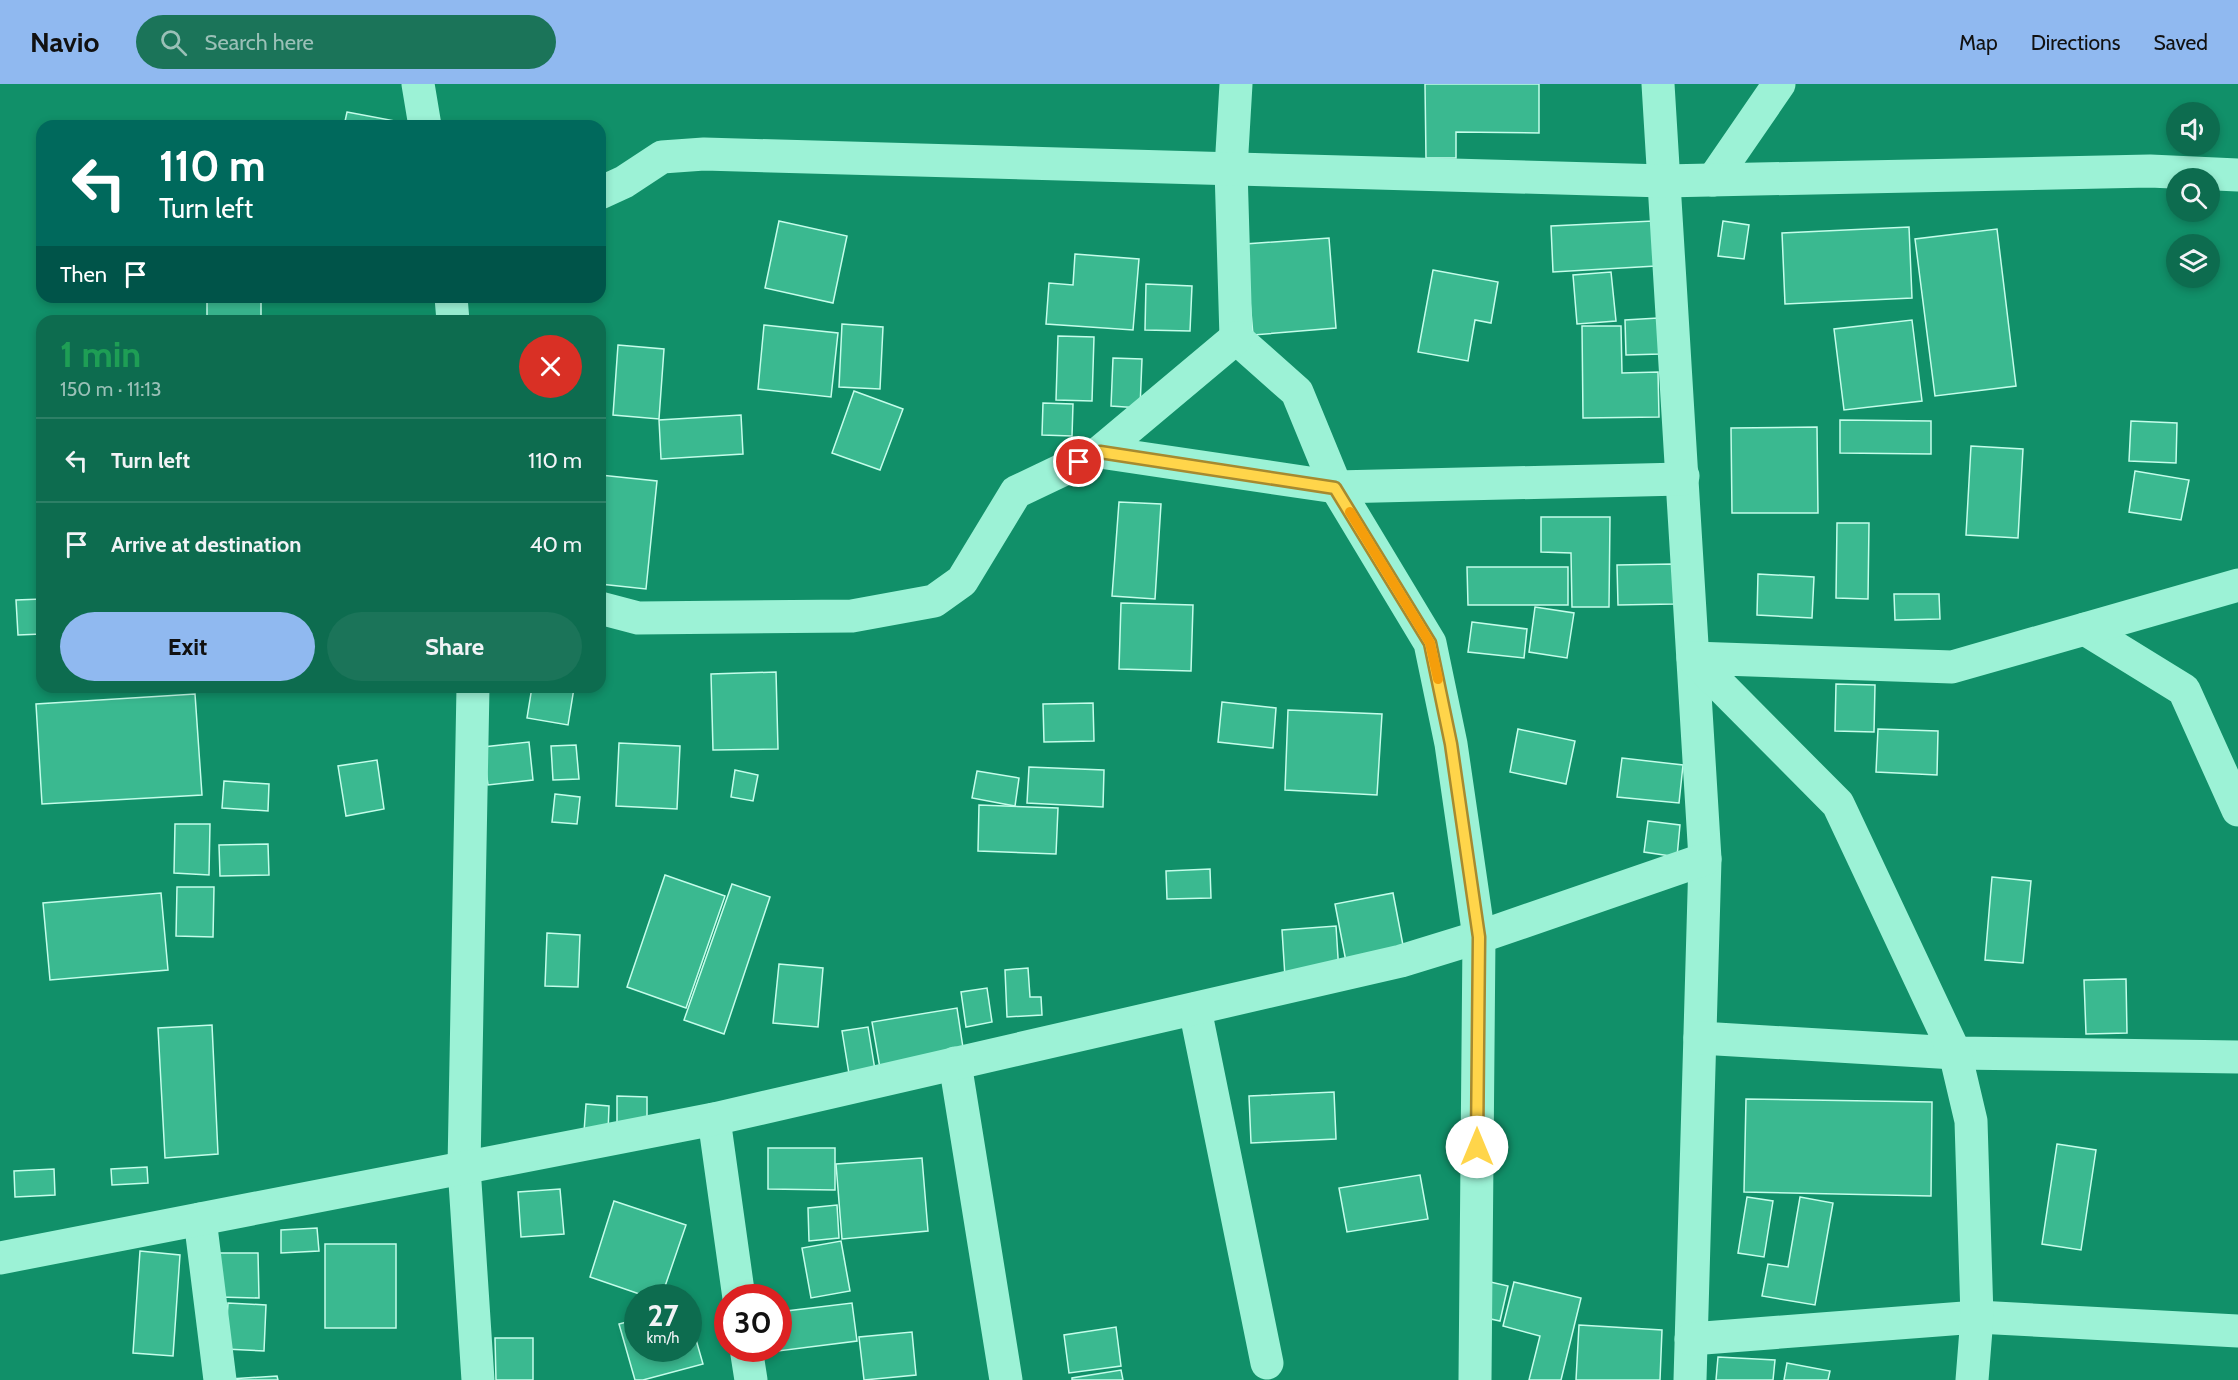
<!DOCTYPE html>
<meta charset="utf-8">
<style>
body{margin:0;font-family:Cabin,sans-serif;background:#1b7459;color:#f1f3f6;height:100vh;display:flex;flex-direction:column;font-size:22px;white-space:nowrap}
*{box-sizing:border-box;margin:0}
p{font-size:20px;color:#9ac0b7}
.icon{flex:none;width:33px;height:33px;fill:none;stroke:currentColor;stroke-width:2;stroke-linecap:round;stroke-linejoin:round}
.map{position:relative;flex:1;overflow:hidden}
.details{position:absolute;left:36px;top:231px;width:570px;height:378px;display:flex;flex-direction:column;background:#0d6c4f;border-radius:18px;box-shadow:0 3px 9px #0003}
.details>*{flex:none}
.hud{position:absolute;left:36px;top:36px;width:570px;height:183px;border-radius:18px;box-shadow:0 3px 9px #0003;background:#00695c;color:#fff;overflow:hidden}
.buttons{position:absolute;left:2166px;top:18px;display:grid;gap:12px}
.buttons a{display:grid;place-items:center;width:54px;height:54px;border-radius:50%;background:#0d6c4f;box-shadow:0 3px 9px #0003;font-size:30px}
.speed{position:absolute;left:624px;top:1200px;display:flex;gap:12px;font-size:30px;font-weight:700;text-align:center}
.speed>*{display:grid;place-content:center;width:78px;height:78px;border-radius:50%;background:#0d6c4f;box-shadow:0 3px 9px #0003;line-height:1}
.speed small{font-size:15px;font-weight:400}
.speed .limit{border:9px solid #d22;background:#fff;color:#111}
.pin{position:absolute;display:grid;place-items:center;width:51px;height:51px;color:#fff;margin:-26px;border:3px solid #fff;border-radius:50%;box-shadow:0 2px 6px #0007}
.me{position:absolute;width:66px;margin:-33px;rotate:0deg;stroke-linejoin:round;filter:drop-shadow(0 0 4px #0008)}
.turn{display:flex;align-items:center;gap:21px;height:126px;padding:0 24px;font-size:27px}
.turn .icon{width:78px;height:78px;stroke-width:2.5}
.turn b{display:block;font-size:42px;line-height:51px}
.then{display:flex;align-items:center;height:57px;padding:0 24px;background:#0003;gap:12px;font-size:22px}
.round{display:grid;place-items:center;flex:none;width:63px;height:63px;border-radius:32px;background:#1b7459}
.headline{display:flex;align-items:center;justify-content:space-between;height:102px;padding:0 24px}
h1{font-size:36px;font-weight:800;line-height:45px;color:#1e9e55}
.action{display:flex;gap:12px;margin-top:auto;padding:12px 24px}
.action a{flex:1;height:69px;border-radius:36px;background:#90b9f0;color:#111;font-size:24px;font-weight:800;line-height:69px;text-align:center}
.action a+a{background:#1b7459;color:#f1f3f6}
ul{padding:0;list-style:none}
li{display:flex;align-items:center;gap:18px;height:84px;padding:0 24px;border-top:2px solid #2d7f66}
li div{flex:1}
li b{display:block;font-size:22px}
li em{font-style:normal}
header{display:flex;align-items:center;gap:36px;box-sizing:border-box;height:84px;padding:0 30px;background:#90b9f0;color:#111}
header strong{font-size:28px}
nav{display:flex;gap:33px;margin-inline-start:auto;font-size:21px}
.search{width:420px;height:54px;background:#1b7459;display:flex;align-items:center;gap:15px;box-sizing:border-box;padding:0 21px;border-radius:33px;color:#9ac0b7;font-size:22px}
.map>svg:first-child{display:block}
.building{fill:#3ab990;stroke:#c4fdea;stroke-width:1.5}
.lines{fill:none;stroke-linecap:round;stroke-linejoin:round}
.minor{stroke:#9cf2d6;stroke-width:33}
.route-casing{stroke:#a68a30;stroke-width:15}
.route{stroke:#ffd54a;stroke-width:10}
.slow{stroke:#f59e0b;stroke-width:10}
</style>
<header>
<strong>Navio</strong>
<div class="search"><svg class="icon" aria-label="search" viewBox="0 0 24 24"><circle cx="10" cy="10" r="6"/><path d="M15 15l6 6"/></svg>Search here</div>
<nav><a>Map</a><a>Directions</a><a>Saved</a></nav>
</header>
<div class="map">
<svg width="2238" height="1296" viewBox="0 0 2238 1296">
<rect width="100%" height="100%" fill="#119069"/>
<!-- building -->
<g class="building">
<path d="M 1425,0 L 1539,0 L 1539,49 L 1456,48 L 1456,74 L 1426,74 Z"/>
<path d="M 347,28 L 406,39 L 406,42 L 344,42 Z"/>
<path d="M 779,137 L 847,152 L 833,219 L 765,204 Z"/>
<path d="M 1653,137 L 1656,182 L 1553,188 L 1551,142 Z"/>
<path d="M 1723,137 L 1749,141 L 1744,175 L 1718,172 Z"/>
<path d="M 1909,143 L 1912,214 L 1785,220 L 1782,149 Z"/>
<path d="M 1997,145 L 2016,302 L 1935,312 L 1915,155 Z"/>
<path d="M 1329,154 L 1336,244 L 1253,251 L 1245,160 Z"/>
<path d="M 1075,170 L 1139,175 L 1133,246 L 1046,240 L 1049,199 L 1073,201 Z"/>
<path d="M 1433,186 L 1498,198 L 1491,239 L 1475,236 L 1468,277 L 1418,268 Z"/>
<path d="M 1611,188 L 1616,237 L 1577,240 L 1573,191 Z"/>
<path d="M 1146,200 L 1192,202 L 1190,247 L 1145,246 Z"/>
<rect x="207" y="213" width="54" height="24"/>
<path d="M 1658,234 L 1660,270 L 1626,271 L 1625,236 Z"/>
<path d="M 1912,236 L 1922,317 L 1844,326 L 1834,245 Z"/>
<path d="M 842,240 L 883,243 L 880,305 L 839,303 Z"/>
<path d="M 764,241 L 838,249 L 831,313 L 758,305 Z"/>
<path d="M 1582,242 L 1621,242 L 1622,289 L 1658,288 L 1659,333 L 1583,334 Z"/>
<path d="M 1058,252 L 1094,253 L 1092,317 L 1056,316 Z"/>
<path d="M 618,261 L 664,265 L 659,335 L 613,331 Z"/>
<path d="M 1113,274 L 1142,275 L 1140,324 L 1111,322 Z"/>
<path d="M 854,307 L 903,325 L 880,386 L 832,369 Z"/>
<path d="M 1043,319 L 1073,320 L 1072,352 L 1042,351 Z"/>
<path d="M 741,331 L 743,370 L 661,375 L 659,336 Z"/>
<path d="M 1840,336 L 1931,337 L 1931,370 L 1840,369 Z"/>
<path d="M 2131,337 L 2177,339 L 2176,379 L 2129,377 Z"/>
<path d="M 1817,343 L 1818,429 L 1732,429 L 1731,344 Z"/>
<path d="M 1971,362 L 2023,365 L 2018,454 L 1966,451 Z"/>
<path d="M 2135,387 L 2189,396 L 2181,436 L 2129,428 Z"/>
<path d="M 600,391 L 657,397 L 646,505 L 600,500 Z"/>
<path d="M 1119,418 L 1161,420 L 1155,515 L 1112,512 Z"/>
<path d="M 1541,433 L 1610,433 L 1609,523 L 1572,523 L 1571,469 L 1541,468 Z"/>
<path d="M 1837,439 L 1869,439 L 1868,515 L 1836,514 Z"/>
<path d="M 1673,480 L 1674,520 L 1618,521 L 1617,481 Z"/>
<path d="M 1467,483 L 1568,483 L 1568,521 L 1468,521 Z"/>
<path d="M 1758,490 L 1814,493 L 1812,534 L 1757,531 Z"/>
<path d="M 1894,510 L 1939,510 L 1940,535 L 1895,536 Z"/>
<path d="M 42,515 L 42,550 L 18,551 L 16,516 Z"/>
<path d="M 1121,519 L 1193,521 L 1191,587 L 1119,585 Z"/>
<path d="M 1535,523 L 1574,529 L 1567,574 L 1529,568 Z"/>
<path d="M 1472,538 L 1527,545 L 1524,574 L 1468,568 Z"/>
<path d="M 776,588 L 778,665 L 713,666 L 711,590 Z"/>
<path d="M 1836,600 L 1875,601 L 1874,648 L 1835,647 Z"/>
<path d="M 532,603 L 574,604 L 568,641 L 527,634 Z"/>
<path d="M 195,610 L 202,711 L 42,720 L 36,620 Z"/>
<path d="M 1222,618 L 1276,624 L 1273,664 L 1218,658 Z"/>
<path d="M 1093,619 L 1094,657 L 1044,658 L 1043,620 Z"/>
<path d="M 1288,626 L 1382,630 L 1377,711 L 1285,706 Z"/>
<path d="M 1518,645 L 1575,657 L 1566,700 L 1510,688 Z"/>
<path d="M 1878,645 L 1938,647 L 1937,691 L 1876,688 Z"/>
<path d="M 529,658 L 533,696 L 488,701 L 483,663 Z"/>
<path d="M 619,659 L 680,662 L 677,725 L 616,722 Z"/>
<path d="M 576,661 L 579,695 L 553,696 L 551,662 Z"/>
<path d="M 1622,674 L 1683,681 L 1679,719 L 1617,713 Z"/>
<path d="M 377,676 L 384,725 L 346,732 L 338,682 Z"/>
<path d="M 1029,683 L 1104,686 L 1103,723 L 1027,719 Z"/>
<path d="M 735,686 L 758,691 L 753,717 L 731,713 Z"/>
<path d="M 977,687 L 1019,694 L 1015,722 L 972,714 Z"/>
<path d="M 224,697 L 269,700 L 268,727 L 222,724 Z"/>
<path d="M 555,710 L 580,713 L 577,740 L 552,738 Z"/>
<path d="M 979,721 L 1058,724 L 1056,770 L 978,767 Z"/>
<path d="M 1648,737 L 1680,741 L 1677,773 L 1644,768 Z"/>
<path d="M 175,740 L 210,740 L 209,791 L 174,789 Z"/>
<path d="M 268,760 L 269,791 L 220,792 L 219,761 Z"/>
<path d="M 1210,785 L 1211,814 L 1167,815 L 1166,787 Z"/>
<path d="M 665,791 L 725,812 L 686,924 L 627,903 Z"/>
<path d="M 1992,793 L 2031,797 L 2023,879 L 1985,876 Z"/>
<path d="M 732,800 L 770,813 L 724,950 L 684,936 Z"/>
<path d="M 177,803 L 214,803 L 213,853 L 176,852 Z"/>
<path d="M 161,809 L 168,886 L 50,896 L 43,819 Z"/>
<path d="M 1393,809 L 1406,877 L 1348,888 L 1335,820 Z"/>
<path d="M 1336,842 L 1340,905 L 1286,909 L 1282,846 Z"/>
<path d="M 547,849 L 580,851 L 578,903 L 545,902 Z"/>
<path d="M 779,880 L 823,884 L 818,943 L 773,939 Z"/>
<path d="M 1028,884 L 1030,913 L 1041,913 L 1042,931 L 1007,933 L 1005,886 Z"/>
<path d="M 2126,895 L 2127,949 L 2086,950 L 2084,896 Z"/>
<path d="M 987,904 L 992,938 L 966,943 L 961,908 Z"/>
<path d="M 957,924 L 965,977 L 881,990 L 872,938 Z"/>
<path d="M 212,941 L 218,1070 L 165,1074 L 158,944 Z"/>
<path d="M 868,943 L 876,992 L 850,996 L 842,947 Z"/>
<path d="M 1334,1008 L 1336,1055 L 1251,1059 L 1249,1012 Z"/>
<path d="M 617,1012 L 647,1013 L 647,1041 L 617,1041 Z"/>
<path d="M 1746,1015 L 1932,1018 L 1931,1112 L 1744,1108 Z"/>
<path d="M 586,1020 L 609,1022 L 608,1049 L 584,1048 Z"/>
<path d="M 2057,1060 L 2096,1066 L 2081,1166 L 2042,1160 Z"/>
<path d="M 768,1064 L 835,1064 L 835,1106 L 768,1105 Z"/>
<path d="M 922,1074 L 928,1147 L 842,1155 L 836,1080 Z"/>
<path d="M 147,1083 L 148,1099 L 112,1101 L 111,1085 Z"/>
<path d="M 54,1085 L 55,1111 L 15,1113 L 14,1087 Z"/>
<path d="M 1420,1091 L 1428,1135 L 1347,1148 L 1339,1104 Z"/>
<path d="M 560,1105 L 564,1150 L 521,1153 L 518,1108 Z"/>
<path d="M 1747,1113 L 1773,1117 L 1764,1173 L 1738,1169 Z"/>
<path d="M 1800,1113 L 1833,1119 L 1815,1221 L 1762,1212 L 1768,1180 L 1788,1183 Z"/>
<path d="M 614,1117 L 686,1141 L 661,1214 L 651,1214 L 590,1193 Z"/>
<path d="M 837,1121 L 839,1154 L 809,1157 L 808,1124 Z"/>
<path d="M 317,1144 L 319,1167 L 281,1169 L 281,1146 Z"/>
<path d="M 841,1157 L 850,1207 L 811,1214 L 802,1164 Z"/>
<rect x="325" y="1160" width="71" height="84"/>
<path d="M 140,1167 L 180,1171 L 173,1272 L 133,1269 Z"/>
<path d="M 219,1169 L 258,1169 L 259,1214 L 219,1213 Z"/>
<path d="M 1486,1197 L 1508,1202 L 1500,1237 L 1477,1232 Z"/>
<path d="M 1514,1198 L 1581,1214 L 1561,1296 L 1529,1296 L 1540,1252 L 1503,1242 Z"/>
<path d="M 228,1219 L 266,1221 L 264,1267 L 225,1265 Z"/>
<path d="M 852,1219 L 857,1257 L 778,1267 L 778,1228 Z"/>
<path d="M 688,1228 L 703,1280 L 643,1296 L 635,1296 L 619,1240 L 638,1235 L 638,1264 L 688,1264 Z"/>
<path d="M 1579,1241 L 1662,1246 L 1660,1296 L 1576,1296 Z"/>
<path d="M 1116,1243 L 1121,1282 L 1069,1289 L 1064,1251 Z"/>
<path d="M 912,1248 L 916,1291 L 864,1296 L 859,1253 Z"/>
<path d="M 495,1254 L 533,1254 L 533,1296 L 496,1296 Z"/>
<path d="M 1718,1273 L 1775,1276 L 1773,1296 L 1716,1296 Z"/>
<path d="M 1787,1279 L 1830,1287 L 1828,1296 L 1784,1296 Z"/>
<path d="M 1121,1286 L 1123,1296 L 1072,1296 L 1072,1294 Z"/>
<path d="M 277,1292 L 278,1296 L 230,1296 L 230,1295 Z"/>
</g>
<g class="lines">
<!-- minor -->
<g class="minor">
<path d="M 418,0 L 425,42"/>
<path d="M 1236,0 L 1231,85 L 1236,254 L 1297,308 L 1336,403 L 1430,559 L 1451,660 L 1479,853 L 1475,1296"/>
<path d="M 1658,0 L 1705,775 L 1690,1296"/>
<path d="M 1713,96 L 1779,0"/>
<path d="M 600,109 L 624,98 L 662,73 L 704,70 L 1664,97 L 2150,87 L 2238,91"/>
<path d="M 451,213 L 453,237"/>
<path d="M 1100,368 L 1336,403 L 1682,395 L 1683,392"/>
<path d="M 600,524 L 638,534 L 852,532 L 934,517 L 962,497 L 1016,408 L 1100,368 L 1236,254"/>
<path d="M 2085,545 L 2184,606 L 2238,726"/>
<path d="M 473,603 L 464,1083 L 478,1296"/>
<path d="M 1195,925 L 1267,1279"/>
<path d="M 1700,954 L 1955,969 L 2238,973"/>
<path d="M 955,979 L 1006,1296"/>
<path d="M 714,1035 L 739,1214"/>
<path d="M 200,1135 L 220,1296"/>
<path d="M 0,1174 L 714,1035 L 1401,877 L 1479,853 L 1705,775"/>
<path d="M 1691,1255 L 1977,1233 L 2238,1247"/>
<path d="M 746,1264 L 751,1296"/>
<path d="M 1972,1296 L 1977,1233 L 1971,1037 L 1955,969 L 1838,720 L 1693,574 L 1952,583 L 2238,501"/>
</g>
</g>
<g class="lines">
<defs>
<path id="route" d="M 1079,378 L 1100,368 L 1335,404 L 1430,559 L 1451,660 L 1479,853 L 1477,1063"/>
</defs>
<!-- route casing -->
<use href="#route" class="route-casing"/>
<!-- route -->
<use href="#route" class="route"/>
<!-- slow -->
<path class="slow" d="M 1350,428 L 1430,559 L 1438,595"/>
</g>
</svg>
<div class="buttons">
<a><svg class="icon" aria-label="sound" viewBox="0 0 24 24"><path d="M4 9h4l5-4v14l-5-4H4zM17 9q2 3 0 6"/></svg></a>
<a><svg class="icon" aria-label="search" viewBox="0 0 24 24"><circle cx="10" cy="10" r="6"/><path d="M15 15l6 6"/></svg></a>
<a><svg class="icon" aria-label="layers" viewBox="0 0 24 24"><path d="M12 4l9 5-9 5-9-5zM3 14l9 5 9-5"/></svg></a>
</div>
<div class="speed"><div>27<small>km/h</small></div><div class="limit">30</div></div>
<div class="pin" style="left:1079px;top:378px;background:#d93025"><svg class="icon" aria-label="arrive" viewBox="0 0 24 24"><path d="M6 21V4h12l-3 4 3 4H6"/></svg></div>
<svg class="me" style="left:1477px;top:1063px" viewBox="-20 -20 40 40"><circle r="19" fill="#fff"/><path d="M0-13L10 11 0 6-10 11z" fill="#ffd54a"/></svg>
<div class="hud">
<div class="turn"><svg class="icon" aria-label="left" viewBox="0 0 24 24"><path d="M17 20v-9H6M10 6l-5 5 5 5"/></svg><div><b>110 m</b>Turn left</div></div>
<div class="then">Then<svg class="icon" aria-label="arrive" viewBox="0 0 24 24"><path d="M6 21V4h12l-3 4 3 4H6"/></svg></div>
</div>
<section class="details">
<div class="headline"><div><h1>1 min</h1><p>150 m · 11:13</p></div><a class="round" style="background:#d93025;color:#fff"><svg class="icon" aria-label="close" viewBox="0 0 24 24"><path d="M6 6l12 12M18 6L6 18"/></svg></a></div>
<ul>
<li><svg class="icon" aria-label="left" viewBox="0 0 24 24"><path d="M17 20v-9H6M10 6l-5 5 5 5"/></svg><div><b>Turn left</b></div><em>110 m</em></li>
<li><svg class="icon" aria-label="arrive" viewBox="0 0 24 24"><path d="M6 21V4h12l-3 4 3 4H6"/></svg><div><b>Arrive at destination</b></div><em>40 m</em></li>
</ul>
<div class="action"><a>Exit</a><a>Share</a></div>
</section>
</div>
